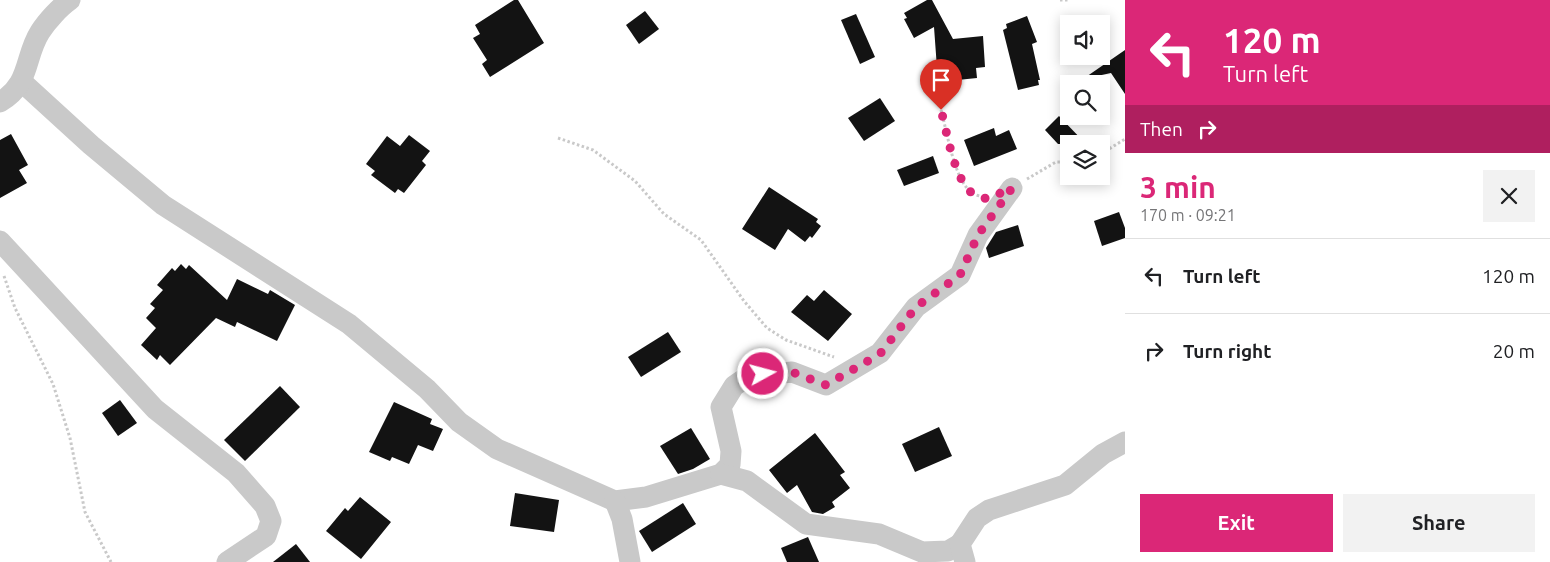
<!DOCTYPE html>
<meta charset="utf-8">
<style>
body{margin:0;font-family:Ubuntu,sans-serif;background:#f2f2f2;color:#202124;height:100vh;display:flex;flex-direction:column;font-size:19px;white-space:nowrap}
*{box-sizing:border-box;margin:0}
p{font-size:16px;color:#757577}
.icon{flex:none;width:28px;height:28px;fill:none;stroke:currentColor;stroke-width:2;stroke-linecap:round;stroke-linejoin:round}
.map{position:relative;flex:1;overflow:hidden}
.sheet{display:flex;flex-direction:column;background:#fff;width:425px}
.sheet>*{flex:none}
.top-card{background:#db2777;color:#fff;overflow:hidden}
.controls{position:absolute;left:1060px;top:15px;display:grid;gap:10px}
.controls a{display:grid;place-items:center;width:50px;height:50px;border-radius:0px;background:#fff;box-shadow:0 2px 12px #0003;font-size:25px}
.pin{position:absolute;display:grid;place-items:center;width:42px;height:42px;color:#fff;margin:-51px -21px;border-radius:50% 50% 50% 0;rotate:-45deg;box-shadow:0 0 5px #0007}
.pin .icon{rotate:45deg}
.me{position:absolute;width:55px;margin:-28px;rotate:83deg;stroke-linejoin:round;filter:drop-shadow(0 0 4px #0008)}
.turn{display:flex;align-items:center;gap:18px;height:105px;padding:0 15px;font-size:22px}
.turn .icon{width:65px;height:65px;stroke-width:2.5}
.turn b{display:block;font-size:35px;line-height:42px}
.then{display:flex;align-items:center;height:48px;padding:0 15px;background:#0003;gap:10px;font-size:19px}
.round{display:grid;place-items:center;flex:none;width:52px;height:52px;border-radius:0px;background:#f2f2f2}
.summary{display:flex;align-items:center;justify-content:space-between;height:85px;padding:0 15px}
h1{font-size:30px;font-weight:700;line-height:38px;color:#db2777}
.action{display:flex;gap:10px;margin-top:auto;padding:10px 15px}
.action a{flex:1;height:58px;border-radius:0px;background:#db2777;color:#fff;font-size:20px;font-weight:700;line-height:58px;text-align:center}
.action a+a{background:#f2f2f2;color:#202124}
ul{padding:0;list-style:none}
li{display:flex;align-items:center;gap:15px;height:75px;padding:0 15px;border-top:1px solid #e0e0e0}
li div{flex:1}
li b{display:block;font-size:19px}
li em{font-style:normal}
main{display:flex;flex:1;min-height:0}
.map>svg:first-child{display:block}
.building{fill:#131313}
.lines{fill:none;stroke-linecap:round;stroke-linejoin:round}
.path{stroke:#c9c9c9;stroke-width:3;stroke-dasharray:2.5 2.5;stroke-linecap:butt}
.minor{stroke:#c9c9c9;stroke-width:21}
.route{stroke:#db2777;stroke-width:9;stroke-dasharray:0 16.2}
</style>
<main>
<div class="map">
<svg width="1125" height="562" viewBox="0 0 1125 562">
<rect width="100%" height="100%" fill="#fff"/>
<!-- building -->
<g class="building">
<path d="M 514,0 L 518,0 L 544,43 L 490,77 L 482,64 L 487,60 L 473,38 L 480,34 L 475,25 Z"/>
<path d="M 927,0 L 932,0 L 953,39 L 983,36 L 985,67 L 976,68 L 977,78 L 938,82 L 934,27 L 914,38 L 904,19 L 907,18 L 904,13 Z"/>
<path d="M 645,11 L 659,29 L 639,44 L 626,25 Z"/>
<path d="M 856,14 L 875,57 L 860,64 L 841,20 Z"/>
<path d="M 1027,16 L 1037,42 L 1032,44 L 1040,80 L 1038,80 L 1039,85 L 1018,90 L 1003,30 L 1007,28 L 1006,24 Z"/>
<path d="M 1125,50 L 1125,94 L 1111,73 L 1083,79 Z"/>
<path d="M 880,98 L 895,121 L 864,141 L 848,118 Z"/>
<path d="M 1059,116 L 1086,144 L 1058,144 L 1045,130 Z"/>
<path d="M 994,128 L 996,136 L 1009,130 L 1017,149 L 974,166 L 964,140 Z"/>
<path d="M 11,134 L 28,165 L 19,170 L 27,183 L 0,198 L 0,140 Z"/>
<path d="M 409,135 L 430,151 L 422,161 L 426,165 L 404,193 L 398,189 L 395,193 L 371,175 L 375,171 L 366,164 L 387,136 L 400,146 Z"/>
<path d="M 933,156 L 939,173 L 904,186 L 897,170 Z"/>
<path d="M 769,187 L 818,219 L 816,222 L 821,226 L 812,238 L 810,236 L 805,242 L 788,229 L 775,250 L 742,229 Z"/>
<path d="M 1119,212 L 1125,228 L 1125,238 L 1102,246 L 1094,221 Z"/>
<path d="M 1018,225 L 1024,246 L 989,258 L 986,248 L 996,232 Z"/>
<path d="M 181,264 L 186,269 L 189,265 L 227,300 L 237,279 L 268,294 L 270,290 L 295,305 L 277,341 L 237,322 L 235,327 L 216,318 L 170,365 L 160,355 L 157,360 L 141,345 L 156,328 L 146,318 L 155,308 L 150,304 L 163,290 L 157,285 L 172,268 L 175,271 Z"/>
<path d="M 824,290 L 852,314 L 828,341 L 791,312 L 807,295 L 814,301 Z"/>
<path d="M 668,332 L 681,352 L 641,377 L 628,357 Z"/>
<path d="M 280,386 L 300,407 L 245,461 L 224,440 Z"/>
<path d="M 120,400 L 137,423 L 118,436 L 102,413 Z"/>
<path d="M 394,402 L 432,419 L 430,424 L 443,429 L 433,451 L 418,445 L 409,464 L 392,457 L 390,461 L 369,452 Z"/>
<path d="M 939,427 L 952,456 L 915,472 L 902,444 Z"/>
<path d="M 691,428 L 710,459 L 693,469 L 678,474 L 660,446 Z"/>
<path d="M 815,433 L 845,472 L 840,475 L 850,488 L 832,502 L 835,507 L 823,514 L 812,512 L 797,485 L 787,493 L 769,470 Z"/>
<path d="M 515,493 L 559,500 L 554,532 L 510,526 Z"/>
<path d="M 360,497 L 391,522 L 361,559 L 326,531 L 345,508 L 348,511 Z"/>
<path d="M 683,503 L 696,524 L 652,552 L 639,531 Z"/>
<path d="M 808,537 L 819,562 L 787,562 L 781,548 Z"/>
<path d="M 296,544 L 310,562 L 273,562 Z"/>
</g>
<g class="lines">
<!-- path -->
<g class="path">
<path d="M 1060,0 L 1070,0"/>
<path d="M 941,110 C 947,131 954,180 972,193 C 975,195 980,196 983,197"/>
<path d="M 558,138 L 593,150 L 635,181 L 664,214 L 701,240 L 744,301 L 767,328 L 786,340 L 834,357"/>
<path d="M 1101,154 L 1125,139"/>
<path d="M 1027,179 L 1056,162 L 1069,162"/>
<path d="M 4,276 L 15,308 L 53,384 L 70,438 L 85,512 L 111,562"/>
</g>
<!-- minor -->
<g class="minor">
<path d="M 22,82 L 91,145 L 163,205 L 349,324 L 427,389 L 459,422 L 497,449 L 615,501 L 646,497 L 721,474 L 730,465 L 731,451 L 721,407 L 734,386 L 747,377 L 792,372 L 826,385 L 880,353 L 916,307 L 960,275 L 978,235 L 1012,188"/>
<path d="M 0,102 C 31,84 24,57 40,32 C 47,21 60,7 70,0"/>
<path d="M 0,241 L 155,409 L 236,473 L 265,506 L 271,521 L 266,536 L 227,562"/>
<path d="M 721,474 L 747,481 L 806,524 L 879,534 L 922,552 L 948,551 L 960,544"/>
<path d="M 615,501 L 622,519 L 630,562"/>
<path d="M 965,562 L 960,544 L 977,518 L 989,510 L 1065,485 L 1103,454 L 1125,442"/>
</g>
</g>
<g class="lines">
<!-- route -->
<path class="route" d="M 763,374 L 792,372 L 826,385 L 880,354 L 916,307 L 960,275 L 978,235 L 1012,188 L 987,199 C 982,197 976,196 972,193 C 954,179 947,132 941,110"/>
</g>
</svg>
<div class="controls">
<a><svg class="icon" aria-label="sound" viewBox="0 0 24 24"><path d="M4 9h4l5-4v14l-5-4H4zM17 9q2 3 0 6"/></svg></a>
<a><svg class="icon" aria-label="search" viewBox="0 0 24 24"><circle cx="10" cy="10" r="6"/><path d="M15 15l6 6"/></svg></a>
<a><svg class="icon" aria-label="layers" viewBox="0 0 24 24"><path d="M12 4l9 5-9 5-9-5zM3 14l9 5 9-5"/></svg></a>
</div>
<div class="pin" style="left:941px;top:110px;background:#d93025"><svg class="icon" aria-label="arrive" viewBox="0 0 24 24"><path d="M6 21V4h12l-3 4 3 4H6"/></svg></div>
<svg class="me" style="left:763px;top:374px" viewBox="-20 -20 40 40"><circle r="17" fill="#db2777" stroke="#fff" stroke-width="3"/><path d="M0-11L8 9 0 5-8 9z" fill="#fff"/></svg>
</div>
<section class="sheet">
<div class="top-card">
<div class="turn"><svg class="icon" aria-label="left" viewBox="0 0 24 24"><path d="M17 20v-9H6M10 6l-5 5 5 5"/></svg><div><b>120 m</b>Turn left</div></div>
<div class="then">Then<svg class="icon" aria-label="right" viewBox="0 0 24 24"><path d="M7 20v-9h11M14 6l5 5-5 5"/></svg></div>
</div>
<div class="summary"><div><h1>3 min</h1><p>170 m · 09:21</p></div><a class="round"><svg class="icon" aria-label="close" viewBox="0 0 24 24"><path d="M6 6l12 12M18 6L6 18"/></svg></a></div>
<ul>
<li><svg class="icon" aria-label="left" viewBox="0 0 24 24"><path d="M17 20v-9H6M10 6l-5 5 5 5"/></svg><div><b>Turn left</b></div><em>120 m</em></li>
<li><svg class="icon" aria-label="right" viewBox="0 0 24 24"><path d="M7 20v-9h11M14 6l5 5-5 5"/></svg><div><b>Turn right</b></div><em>20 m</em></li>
</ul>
<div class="action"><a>Exit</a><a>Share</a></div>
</section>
</main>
